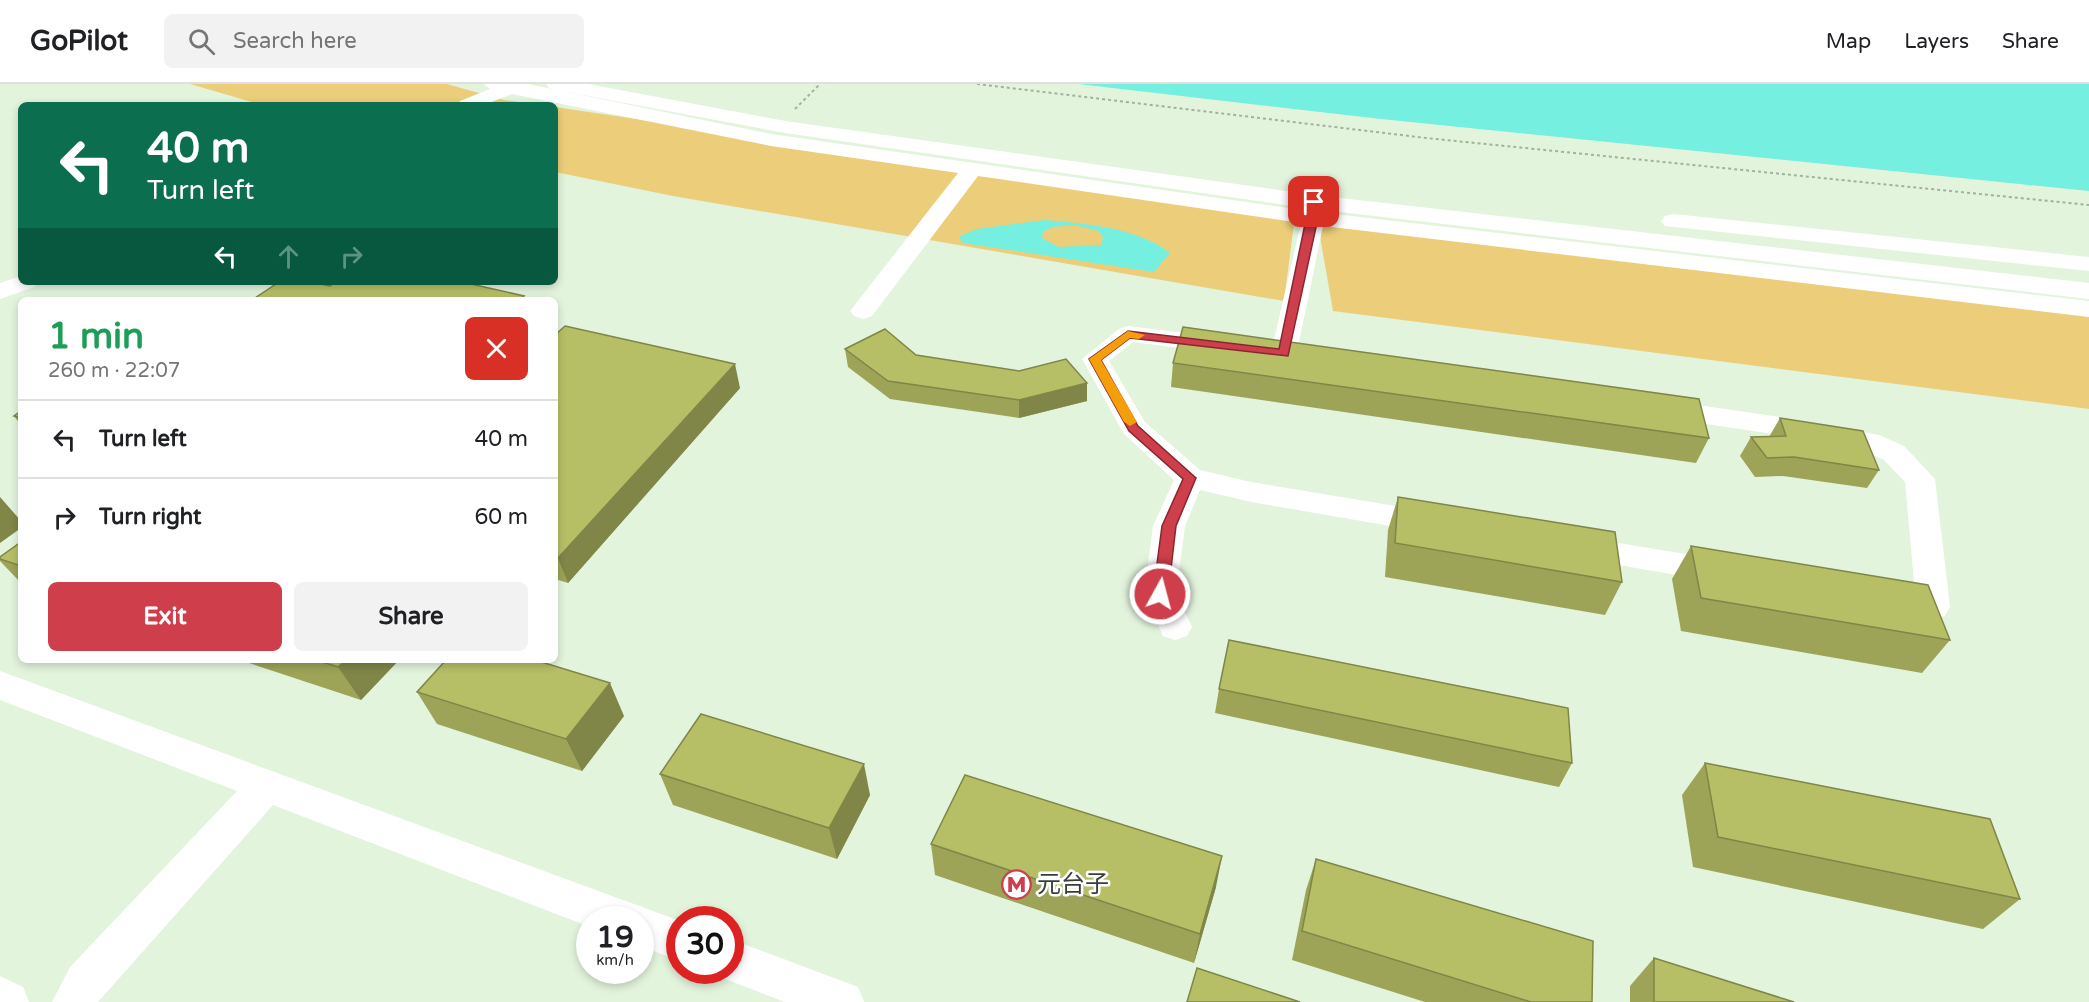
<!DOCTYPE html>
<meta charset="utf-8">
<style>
body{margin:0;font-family:"Varela Round","Noto Sans SC",sans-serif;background:#f2f2f2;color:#202124;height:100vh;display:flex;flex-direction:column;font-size:22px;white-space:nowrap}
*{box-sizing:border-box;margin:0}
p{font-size:20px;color:#757577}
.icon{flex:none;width:33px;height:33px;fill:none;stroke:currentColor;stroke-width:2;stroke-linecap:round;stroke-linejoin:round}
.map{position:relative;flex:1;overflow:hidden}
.sheet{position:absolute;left:18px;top:213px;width:540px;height:366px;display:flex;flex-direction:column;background:#fff;border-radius:9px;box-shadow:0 3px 9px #0003}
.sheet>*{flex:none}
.guide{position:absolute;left:18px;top:18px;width:540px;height:183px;border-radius:9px;box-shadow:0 3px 9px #0003;background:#0b6e4f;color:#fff;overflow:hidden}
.speed{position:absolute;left:576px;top:822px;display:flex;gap:12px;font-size:30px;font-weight:700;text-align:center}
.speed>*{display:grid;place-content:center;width:78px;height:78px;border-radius:50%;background:#fff;box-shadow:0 3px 9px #0003;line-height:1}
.speed small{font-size:15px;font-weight:400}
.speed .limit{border:9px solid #d22;background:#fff;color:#111}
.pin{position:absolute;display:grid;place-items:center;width:51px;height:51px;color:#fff;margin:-26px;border-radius:12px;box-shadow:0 3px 9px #0006}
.me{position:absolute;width:66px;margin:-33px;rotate:7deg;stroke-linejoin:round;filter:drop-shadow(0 0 4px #0008)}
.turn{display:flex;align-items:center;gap:21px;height:126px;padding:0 30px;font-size:27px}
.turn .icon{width:78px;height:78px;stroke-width:2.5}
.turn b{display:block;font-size:42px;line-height:51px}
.lanes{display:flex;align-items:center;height:57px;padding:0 30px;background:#0003;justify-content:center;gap:30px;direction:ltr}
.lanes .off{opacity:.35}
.round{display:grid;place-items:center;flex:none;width:63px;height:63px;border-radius:9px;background:#f2f2f2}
.head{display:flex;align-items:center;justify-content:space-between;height:102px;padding:0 30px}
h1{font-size:36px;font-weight:800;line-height:45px;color:#1e9e55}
.action{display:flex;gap:12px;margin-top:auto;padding:12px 30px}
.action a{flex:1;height:69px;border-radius:9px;background:#ce3e4b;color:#fff;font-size:24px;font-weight:800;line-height:69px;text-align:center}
.action a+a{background:#f2f2f2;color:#202124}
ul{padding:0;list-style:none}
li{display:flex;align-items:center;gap:18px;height:78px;padding:0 30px;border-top:2px solid #e0e0e0}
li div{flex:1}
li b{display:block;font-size:22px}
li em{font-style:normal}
header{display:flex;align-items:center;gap:36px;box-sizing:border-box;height:84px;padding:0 30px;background:#fff;border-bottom:2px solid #e0e0e0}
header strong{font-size:28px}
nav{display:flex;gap:33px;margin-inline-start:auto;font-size:21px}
.search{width:420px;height:54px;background:#f2f2f2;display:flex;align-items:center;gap:15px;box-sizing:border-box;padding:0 21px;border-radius:9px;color:#757577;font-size:22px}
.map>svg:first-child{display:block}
.green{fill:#ecce7a}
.water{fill:#74efe0;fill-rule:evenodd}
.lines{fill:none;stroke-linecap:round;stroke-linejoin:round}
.path{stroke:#a3b09f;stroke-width:2;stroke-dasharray:3 3;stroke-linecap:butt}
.minor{fill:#fff;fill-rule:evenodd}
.major{fill:#fff;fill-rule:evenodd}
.wall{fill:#9da458}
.shaded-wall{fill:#7f8647}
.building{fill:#b6bf66;stroke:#7f8647;stroke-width:1.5}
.route{fill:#ce3e4b;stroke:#862831;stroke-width:1.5}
.slow{fill:#f59e0b}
.labels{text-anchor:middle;stroke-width:5;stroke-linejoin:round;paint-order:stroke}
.near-poi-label{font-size:24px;fill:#383f36;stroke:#fff;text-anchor:start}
</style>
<header>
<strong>GoPilot</strong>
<div class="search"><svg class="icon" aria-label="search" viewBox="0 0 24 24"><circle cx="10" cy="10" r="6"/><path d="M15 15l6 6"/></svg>Search here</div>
<nav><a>Map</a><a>Layers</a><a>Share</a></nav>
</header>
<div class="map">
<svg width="2089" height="918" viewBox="0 0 2089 918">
<rect width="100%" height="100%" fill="#e3f4dd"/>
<!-- green -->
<g class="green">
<path d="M 190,0 L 447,0 L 504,16 L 541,21 L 262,21 Z"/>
<path d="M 555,23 L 1295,132 L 1284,217 L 673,112 L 555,88 Z"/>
<path d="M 1317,135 L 2089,229 L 2089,325 L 1333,227 Z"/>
</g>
<!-- water -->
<g class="water">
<path d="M 1078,0 L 2089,0 L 2089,107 L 1381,35 Z"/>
<path d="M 1045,136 C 1086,140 1137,143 1170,169 L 1154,188 L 963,159 L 958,153 L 977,145 ZM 1075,141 L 1099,147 L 1103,154 L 1101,161 L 1059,163 L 1042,154 L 1043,148 L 1052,143 Z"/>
</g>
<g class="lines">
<!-- path -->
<g class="path">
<path d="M 977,0 L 1426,54 L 2089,121"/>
<path d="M 795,25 L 820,0"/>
</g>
<!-- minor -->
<g class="minor">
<path d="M 484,0 L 528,0 L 771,50 L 1302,126 L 1306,113 L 1322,113 L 1325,118 L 1325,129 L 2089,217 L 2089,233 L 1323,142 L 1298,263 L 1780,333 L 1879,351 L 1904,362 L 1935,395 L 1950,523 L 1945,532 L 1933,535 L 1251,418 L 1200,406 L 1185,442 L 1176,510 L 1192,543 L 1187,552 L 1175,556 L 1163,552 L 1144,510 L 1153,442 L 1174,396 L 1124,350 L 1082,275 L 1119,245 L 1128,242 L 1273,260 L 1301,139 L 978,92 L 872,232 L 863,235 L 854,232 L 850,227 L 958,89 L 771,62 L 512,10 L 484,21 L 457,21 L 460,17 L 490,5 ZM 1133,258 L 1284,277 L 1780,351 L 1862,366 L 1884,376 L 1905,398 L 1915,508 L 1251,398 L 1200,386 L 1145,338 L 1109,277 Z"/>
<path d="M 21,192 L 21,198 L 37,198 L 34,203 L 0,215 L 0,199 Z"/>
<path d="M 0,587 L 680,837 L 680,877 L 640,862 L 640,836 L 590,836 L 590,843 L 273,721 L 98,918 L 52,918 L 70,883 L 237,707 L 0,616 Z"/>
<path d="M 730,855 L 858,903 L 864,918 L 785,918 L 715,891 L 713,886 L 730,886 Z"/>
<path d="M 0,892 L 23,903 L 29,918 L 0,918 Z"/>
</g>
<!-- major -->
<g class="major">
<path d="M 546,0 L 588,0 L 785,37 L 1314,111 L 2089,199 L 2089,215 L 1314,125 L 785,49 L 556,6 L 549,4 Z"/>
<path d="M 1673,130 L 2089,173 L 2089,187 L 1665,142 L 1661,137 L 1665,132 Z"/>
</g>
</g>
<!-- wall -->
<g class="wall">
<path d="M 555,251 L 740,304 L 568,499 L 555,495 Z"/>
<path d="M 845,265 L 916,271 L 1087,317 L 1019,334 L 890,315 L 848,283 Z"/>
<path d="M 1173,279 L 1709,354 L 1696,379 L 1171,303 Z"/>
<path d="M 21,327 L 21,341 L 14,332 Z"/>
<path d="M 1780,334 L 1879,386 L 1867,404 L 1783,392 L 1755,393 L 1740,372 L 1751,353 L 1769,353 Z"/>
<path d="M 1398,413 L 1622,498 L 1605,531 L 1385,493 L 1388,446 Z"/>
<path d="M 21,458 L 21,499 L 0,477 L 0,473 Z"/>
<path d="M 1691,462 L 1950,556 L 1922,589 L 1681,547 L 1672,495 Z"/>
<path d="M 240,576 L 399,576 L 361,616 Z"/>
<path d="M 1219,605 L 1572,679 L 1559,703 L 1215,629 Z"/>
<path d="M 417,608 L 624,632 L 582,687 L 437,640 Z"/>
<path d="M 1705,679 L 2020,815 L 1983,845 L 1693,783 L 1682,711 Z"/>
<path d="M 660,690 L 870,711 L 837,775 L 673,721 Z"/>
<path d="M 931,760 L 1216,803 L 1194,879 L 935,791 Z"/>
<path d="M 1316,775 L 1592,918 L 1425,918 L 1292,876 L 1306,806 Z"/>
<path d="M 1654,874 L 1794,918 L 1630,918 L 1630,902 Z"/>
</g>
<!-- shaded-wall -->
<g class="shaded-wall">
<path d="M 524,212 L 525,216 L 519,216 Z"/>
<path d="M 735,280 L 740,304 L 568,499 L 558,474 Z"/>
<path d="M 1087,299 L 1087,317 L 1019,334 L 1019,316 Z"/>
<path d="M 0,413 L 21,437 L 21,444 L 0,459 Z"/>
<path d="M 346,576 L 399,576 L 361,616 L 338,583 Z"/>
<path d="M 610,599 L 624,632 L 582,687 L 566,655 Z"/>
<path d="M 864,680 L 870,711 L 837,775 L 829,744 Z"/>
<path d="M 1222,772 L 1216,803 L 1194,879 L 1200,850 Z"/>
</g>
<!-- building -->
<g class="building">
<path d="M 279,198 L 311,198 L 330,202 L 336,198 L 462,198 L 524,212 L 519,216 L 252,216 Z"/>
<path d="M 565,242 L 735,280 L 558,474 L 555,473 L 555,251 Z"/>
<path d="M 1183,243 L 1699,315 L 1709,354 L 1173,279 Z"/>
<path d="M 885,245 L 916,271 L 1019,287 L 1066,275 L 1087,299 L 1019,316 L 888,297 L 845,265 Z"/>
<path d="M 21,327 L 21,334 L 14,332 Z"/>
<path d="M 1780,334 L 1863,347 L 1879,386 L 1794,373 L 1767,374 L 1751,353 L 1786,352 Z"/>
<path d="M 1398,413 L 1615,448 L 1622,498 L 1395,459 Z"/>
<path d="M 21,458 L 21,482 L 0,475 L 0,473 Z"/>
<path d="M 1691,462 L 1928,501 L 1950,556 L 1701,514 Z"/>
<path d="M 1229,556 L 1568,624 L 1572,679 L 1219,605 Z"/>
<path d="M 316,576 L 346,576 L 338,583 Z"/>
<path d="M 446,576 L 535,576 L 610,599 L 566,655 L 417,608 Z"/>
<path d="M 701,630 L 864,680 L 829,744 L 660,690 Z"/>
<path d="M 1705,679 L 1990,735 L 2020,815 L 1718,753 Z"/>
<path d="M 965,691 L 1222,772 L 1200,850 L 931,760 Z"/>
<path d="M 1316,775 L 1593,857 L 1592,918 L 1531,918 L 1302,847 Z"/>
<path d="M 1654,874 L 1794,918 L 1654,918 Z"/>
<path d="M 1197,884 L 1300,918 L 1187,918 Z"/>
</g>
<!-- route -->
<path class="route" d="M 1310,116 L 1318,118 L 1318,134 L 1288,272 L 1130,254 L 1101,276 L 1138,342 L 1196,394 L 1176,442 L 1168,510 L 1160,516 L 1155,514 L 1153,510 L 1162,442 L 1183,395 L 1129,347 L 1089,275 L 1128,247 L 1279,265 Z"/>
<!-- slow -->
<path class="slow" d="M 1128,247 L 1145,251 L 1139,255 L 1130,254 L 1101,276 L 1137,338 L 1130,342 L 1124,338 L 1089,275 Z"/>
<!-- icons -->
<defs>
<symbol id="metro-ring" viewBox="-11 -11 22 22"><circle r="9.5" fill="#fff" stroke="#ce3e4b" stroke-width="1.5"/><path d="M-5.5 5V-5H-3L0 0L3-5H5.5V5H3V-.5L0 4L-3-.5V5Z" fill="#ce3e4b"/></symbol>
</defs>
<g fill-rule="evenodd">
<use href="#metro-ring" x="1000" y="784" width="33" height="33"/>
</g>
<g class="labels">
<!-- near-poi labels -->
<g class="near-poi-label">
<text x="1037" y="808">元台子</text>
</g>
</g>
</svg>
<div class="speed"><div>19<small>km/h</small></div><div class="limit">30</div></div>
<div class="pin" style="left:1314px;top:118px;background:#d93025"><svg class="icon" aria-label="arrive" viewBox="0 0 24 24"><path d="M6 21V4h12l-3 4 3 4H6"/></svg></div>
<svg class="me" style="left:1160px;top:510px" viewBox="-20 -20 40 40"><circle r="17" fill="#ce3e4b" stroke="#fff" stroke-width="3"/><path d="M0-11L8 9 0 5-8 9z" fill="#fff"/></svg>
<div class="guide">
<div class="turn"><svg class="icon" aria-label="left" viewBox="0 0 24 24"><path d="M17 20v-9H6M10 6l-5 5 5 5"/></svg><div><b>40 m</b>Turn left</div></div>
<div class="lanes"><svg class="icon" aria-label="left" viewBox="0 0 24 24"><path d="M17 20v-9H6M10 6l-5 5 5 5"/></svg><svg class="icon off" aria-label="ahead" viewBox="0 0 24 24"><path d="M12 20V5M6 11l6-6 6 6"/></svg><svg class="icon off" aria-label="right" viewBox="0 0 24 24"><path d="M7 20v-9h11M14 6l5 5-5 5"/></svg></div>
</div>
<section class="sheet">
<div class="head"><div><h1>1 min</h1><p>260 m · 22:07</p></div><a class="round" style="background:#d93025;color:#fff"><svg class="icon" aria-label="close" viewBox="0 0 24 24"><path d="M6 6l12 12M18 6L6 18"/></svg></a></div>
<ul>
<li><svg class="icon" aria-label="left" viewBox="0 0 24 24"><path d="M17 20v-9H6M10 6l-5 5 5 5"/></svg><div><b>Turn left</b></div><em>40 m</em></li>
<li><svg class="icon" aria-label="right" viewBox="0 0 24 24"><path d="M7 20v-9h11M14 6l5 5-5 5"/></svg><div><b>Turn right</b></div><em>60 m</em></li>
</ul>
<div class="action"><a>Exit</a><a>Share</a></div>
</section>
</div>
